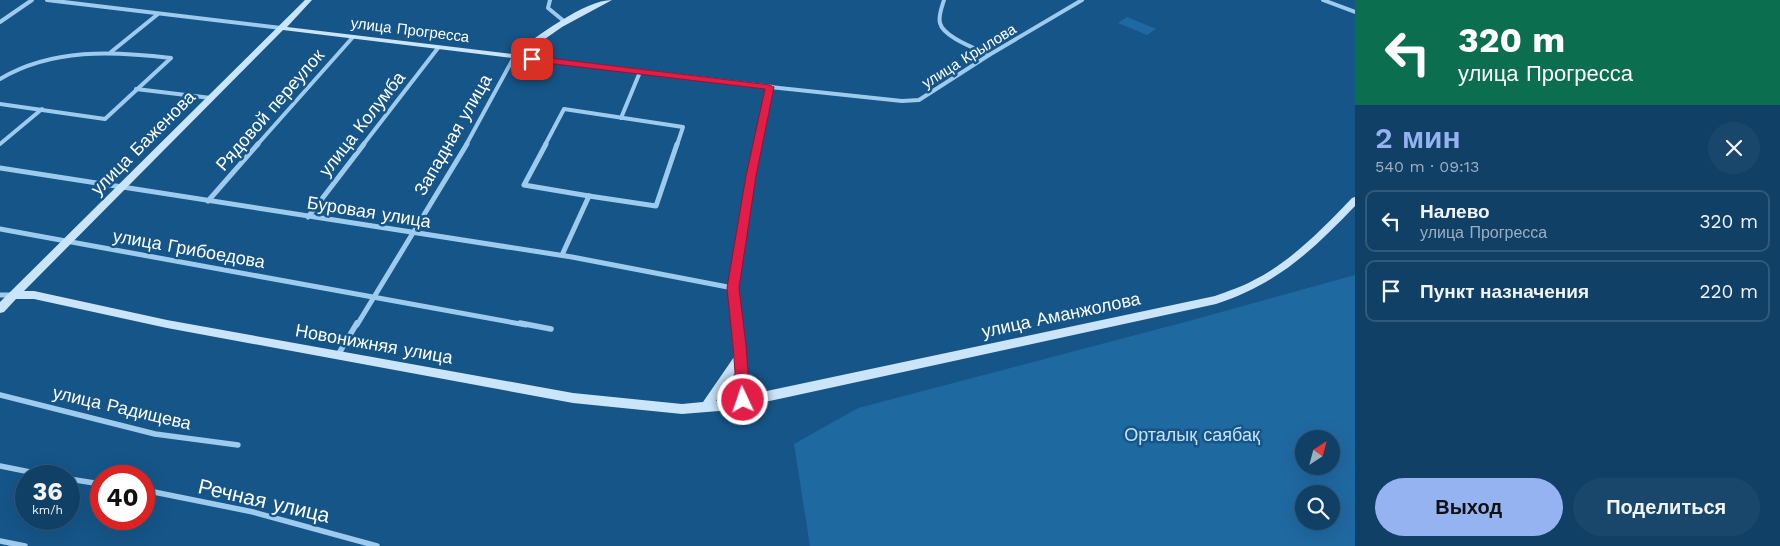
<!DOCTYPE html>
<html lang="ru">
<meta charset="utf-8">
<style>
body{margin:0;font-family:"Work Sans",sans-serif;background:#19476c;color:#f1f3f6;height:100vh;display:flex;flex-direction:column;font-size:19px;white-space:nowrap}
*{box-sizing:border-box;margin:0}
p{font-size:16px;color:#9cafbf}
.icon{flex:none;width:28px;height:28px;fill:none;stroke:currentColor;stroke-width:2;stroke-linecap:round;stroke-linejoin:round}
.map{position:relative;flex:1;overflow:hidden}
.sheet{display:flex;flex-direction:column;background:#104066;width:425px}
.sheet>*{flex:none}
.guide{background:#0b6e4f;color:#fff;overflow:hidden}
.needle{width:32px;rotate:36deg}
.controls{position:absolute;left:1295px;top:430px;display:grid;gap:10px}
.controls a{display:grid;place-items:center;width:45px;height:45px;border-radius:50%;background:#104066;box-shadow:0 5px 20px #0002,0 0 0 1px #30597a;font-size:25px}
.speed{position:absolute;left:15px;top:465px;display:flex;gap:10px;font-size:25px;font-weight:700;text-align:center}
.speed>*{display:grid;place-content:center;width:65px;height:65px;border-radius:50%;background:#104066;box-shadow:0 5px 20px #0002,0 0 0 1px #30597a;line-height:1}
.speed small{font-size:12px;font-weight:400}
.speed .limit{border:8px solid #d22;background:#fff;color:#111}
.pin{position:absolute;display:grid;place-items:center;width:42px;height:42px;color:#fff;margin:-21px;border-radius:10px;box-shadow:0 2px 8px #0006}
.me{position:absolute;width:55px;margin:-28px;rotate:357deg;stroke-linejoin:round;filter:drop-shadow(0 0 4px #0008)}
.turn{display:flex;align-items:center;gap:18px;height:105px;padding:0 20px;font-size:22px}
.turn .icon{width:65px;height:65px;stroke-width:2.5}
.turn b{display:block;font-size:35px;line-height:42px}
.round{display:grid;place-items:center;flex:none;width:52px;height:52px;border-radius:26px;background:#19476c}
.overview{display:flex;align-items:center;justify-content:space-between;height:85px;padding:0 20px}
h1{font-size:30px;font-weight:600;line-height:38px;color:#95b2f1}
.primary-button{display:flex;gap:10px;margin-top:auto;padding:10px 20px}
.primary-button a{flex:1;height:58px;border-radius:30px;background:#95b2f1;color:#111;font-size:20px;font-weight:600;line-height:58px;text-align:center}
.primary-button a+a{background:#19476c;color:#f1f3f6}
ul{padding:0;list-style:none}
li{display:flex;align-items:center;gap:15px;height:62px;margin:0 10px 8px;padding:0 10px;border:2px solid #30597a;border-radius:10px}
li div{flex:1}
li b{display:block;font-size:19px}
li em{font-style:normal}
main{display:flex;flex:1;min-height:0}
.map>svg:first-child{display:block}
.green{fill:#1f69a1;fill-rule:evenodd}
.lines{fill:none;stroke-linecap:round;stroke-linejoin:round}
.street-far2{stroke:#9dcbee;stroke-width:4}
.street-far1{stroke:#9dcbee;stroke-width:5}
.street{stroke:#9dcbee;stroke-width:5.5}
.secondary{fill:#cae4fa;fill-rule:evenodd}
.route{fill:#e11d48;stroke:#92132f}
.labels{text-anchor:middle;stroke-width:5;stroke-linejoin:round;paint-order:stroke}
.far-street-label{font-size:15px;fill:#fff;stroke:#165588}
.street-label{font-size:18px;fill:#fff;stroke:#165588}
.park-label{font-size:18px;fill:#c3e2fa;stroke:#165588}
.near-street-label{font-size:21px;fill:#fff;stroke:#165588}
</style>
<main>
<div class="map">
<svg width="1355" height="546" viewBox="0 0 1355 546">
<rect width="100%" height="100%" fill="#165588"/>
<!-- green -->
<g class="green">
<path d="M 1127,17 L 1156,29 L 1147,35 L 1118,23 Z"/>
<path d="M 1355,275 L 1355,546 L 810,546 L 794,444 L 858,408 L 1185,322 ZM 1304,439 L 1331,439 L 1331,466 L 1304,466 ZM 1304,494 L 1331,494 L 1331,521 L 1304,521 Z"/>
</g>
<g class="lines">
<!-- street-far2 -->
<g class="street-far2">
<path d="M 47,0 L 281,28"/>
<path d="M 550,0 L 548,8 L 565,22"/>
<path d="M 944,0 C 942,7 938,16 940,23 C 943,37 977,49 989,55"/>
<path d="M 1323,0 L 1355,12"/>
<path d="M 0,22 L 32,0"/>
<path d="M 111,52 L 158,14"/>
<path d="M 0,79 C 52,48 113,51 171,58 L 105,119 L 0,104"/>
<path d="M 770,87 L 902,101 L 919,100 L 989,55 L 1082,0"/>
<path d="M 136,89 L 211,98"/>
<path d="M 621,118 L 640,72"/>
<path d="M 0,144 L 42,109"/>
<path d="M 257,145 L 353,37"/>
<path d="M 363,145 L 438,48"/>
<path d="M 466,145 L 514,57"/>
<path d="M 545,145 L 564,109 L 683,127 L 677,145"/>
</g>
<!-- street-far1 -->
<g class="street-far1">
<path d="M 546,144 L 524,185 L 589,196"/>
<path d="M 0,168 L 572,257 L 733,288"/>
<path d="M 589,196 L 656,206 L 677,144"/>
<path d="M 208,201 L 258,144"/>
<path d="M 308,217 L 364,144"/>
<path d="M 0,229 L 526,325"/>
<path d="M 562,255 L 589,196"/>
<path d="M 0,295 L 14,295"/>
<path d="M 357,325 L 467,144"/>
</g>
<!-- street -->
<g class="street">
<path d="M 520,323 L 551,329"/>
<path d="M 338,355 L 357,323"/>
<path d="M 0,395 L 155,434 L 238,445"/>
<path d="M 0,466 L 50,476"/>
<path d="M 69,479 L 101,484"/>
<path d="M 144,490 L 253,512 L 377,546"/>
<path d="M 0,541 L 25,546"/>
</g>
<!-- secondary -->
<path class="secondary" d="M 305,0 L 312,0 L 287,27 L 513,54 C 536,37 585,0 612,0 L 562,27 L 522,55 L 773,85 L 774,87 L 755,176 L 738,288 L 748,395 L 1215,296 C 1228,291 1242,287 1254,280 C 1292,261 1323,228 1352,198 L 1355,197 L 1355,206 C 1312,251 1277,284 1216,304 L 779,399 L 719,411 L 682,414 L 573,403 L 167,328 L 34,299 L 16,299 L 4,312 L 0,313 L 0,302 ZM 283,30 L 766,89 L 747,176 L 728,288 L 734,357 L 703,402 L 682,404 L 573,393 L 167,320 L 34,291 L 24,291 ZM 735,373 L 737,397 L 716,401 Z"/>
</g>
<!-- route -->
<path class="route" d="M 532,56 L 770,85 L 774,87 L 756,176 L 739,288 L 746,345 L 750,400 L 748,404 L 743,406 L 739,404 L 737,400 L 733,345 L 727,288 L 746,176 L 765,89 L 529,61 L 528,59 Z"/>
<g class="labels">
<!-- far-street labels -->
<g class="far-street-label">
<text transform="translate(410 30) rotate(7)" y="5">улица Прогресса</text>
<text transform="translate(969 56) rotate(-32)" y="5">улица Крылова</text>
</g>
<!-- street labels -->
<g class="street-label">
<text transform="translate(270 110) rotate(-49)" y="6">Рядовой переулок</text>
<text transform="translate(362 124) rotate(-52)" y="6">улица Колумба</text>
<text transform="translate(453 135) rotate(-60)" y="6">Западная улица</text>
<text transform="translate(143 143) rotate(-45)" y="6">улица Баженова</text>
<text transform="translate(369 212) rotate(9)" y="6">Буровая улица</text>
<text transform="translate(189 249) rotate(10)" y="6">улица Грибоедова</text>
<text transform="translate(1061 315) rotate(-12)" y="6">улица Аманжолова</text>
<text transform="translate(374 344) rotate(10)" y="6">Новонижняя улица</text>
<text transform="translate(122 408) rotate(13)" y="6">улица Радищева</text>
</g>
<!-- park labels -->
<g class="park-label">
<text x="1192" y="441">Орталық саябақ</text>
</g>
<!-- near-street labels -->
<g class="near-street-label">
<text transform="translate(264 501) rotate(13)" y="7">Речная улица</text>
</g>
</g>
</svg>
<div class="controls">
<a><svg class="needle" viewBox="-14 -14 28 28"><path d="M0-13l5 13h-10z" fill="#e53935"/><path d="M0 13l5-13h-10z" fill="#9cafbf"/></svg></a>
<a><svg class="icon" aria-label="search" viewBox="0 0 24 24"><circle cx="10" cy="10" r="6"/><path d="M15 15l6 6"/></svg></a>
</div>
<div class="speed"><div>36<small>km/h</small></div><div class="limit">40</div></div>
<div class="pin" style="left:532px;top:59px;background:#d93025"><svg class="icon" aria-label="arrive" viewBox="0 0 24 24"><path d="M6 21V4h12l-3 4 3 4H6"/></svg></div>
<svg class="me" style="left:743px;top:400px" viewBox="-20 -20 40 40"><circle r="17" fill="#e11d48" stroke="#fff" stroke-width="3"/><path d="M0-11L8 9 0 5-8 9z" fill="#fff"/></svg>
</div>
<section class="sheet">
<div class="guide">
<div class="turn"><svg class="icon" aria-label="left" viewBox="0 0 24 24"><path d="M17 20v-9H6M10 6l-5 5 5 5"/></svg><div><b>320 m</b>улица Прогресса</div></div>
</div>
<div class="overview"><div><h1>2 мин</h1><p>540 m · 09:13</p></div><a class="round"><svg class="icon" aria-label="close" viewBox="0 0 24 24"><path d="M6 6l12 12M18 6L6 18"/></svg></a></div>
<ul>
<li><svg class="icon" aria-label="left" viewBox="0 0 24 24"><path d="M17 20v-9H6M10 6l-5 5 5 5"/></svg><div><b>Налево</b><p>улица Прогресса</p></div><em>320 m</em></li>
<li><svg class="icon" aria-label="arrive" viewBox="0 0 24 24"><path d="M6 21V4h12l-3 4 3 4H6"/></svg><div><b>Пункт назначения</b></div><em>220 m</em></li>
</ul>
<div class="primary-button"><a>Выход</a><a>Поделиться</a></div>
</section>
</main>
